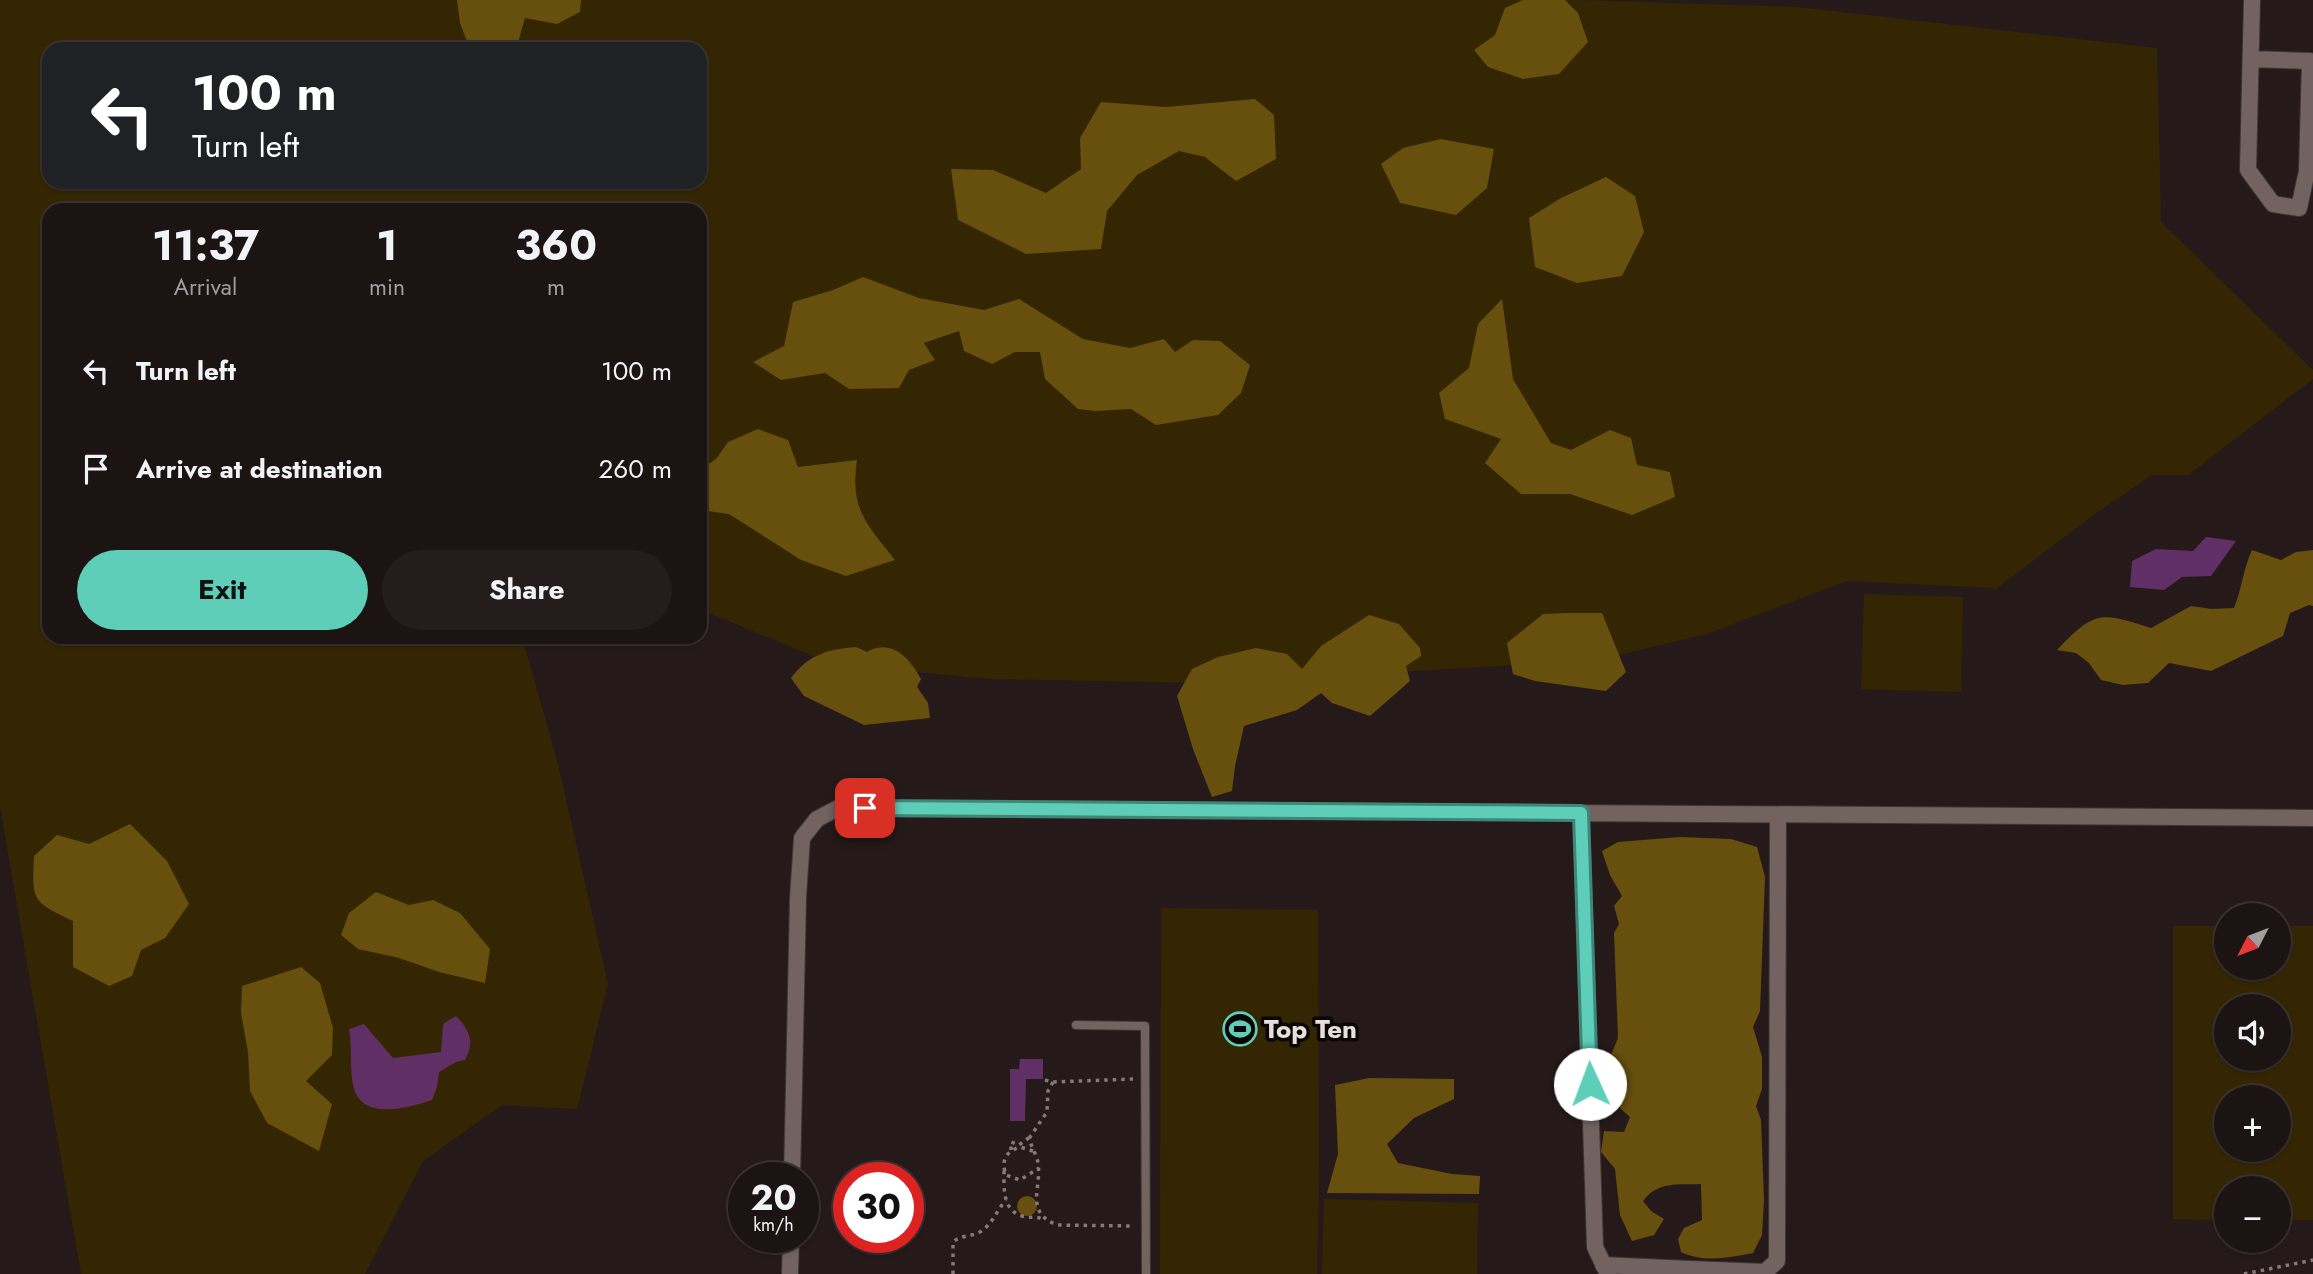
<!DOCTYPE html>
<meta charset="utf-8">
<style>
body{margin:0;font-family:Jost,sans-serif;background:#251d1c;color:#f1f3f6;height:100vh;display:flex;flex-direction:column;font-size:26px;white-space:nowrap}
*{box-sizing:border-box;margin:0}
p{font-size:23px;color:#a09ea0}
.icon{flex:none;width:38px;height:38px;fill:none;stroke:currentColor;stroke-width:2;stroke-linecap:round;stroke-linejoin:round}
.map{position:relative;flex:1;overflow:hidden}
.side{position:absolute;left:42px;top:203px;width:665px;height:441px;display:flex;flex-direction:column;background:#1c1413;border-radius:21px;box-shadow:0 2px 5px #0004,0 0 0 2px #3a3333}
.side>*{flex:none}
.hud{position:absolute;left:42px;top:42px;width:665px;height:147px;border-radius:21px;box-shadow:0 2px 5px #0004,0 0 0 2px #3a3333;background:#202124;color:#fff;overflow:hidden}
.needle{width:46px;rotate:228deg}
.buttons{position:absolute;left:2214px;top:903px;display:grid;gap:14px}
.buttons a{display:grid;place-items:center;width:77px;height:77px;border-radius:50%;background:#1c1413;box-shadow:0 2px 5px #0004,0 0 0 2px #3a3333;font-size:35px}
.speed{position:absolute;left:728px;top:1162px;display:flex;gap:14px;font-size:35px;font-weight:700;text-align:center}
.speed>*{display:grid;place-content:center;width:91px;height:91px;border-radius:50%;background:#1c1413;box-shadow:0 2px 5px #0004,0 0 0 2px #3a3333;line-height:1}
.speed small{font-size:18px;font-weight:400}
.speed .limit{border:10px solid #d22;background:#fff;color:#111}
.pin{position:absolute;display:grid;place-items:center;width:60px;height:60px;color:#fff;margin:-30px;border-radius:14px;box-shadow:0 4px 10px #0006}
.me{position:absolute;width:77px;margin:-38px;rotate:358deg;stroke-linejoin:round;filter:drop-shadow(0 0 5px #0008)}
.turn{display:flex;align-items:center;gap:24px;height:147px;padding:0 35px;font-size:32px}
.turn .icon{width:91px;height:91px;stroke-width:2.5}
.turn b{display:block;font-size:49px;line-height:60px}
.eta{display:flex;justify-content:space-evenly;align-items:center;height:119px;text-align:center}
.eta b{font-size:42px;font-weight:700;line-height:49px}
.action{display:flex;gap:14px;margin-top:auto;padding:14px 35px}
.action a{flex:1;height:80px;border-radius:42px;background:#5eceb8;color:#111;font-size:28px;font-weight:700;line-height:80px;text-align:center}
.action a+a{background:#251d1c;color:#f1f3f6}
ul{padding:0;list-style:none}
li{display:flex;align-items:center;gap:21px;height:98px;padding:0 35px}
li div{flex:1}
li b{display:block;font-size:26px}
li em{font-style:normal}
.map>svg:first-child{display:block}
.green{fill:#342603;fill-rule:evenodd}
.forest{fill:#674f0e}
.water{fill:#602f65}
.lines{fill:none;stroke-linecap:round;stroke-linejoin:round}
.service-casing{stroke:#3e3534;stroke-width:10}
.minor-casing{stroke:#3e3534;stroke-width:18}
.path{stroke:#847a79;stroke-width:3.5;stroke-dasharray:3.5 5;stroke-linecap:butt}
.service{stroke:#726361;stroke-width:8}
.minor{stroke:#726361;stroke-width:16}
.route-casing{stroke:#3d8678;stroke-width:18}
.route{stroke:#5eceb8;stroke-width:12}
.labels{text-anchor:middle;stroke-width:7;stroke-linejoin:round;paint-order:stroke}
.poi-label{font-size:26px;font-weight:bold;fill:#e7dedd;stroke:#0b0606;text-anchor:start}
</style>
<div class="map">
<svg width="2313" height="1274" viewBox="0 0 2313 1274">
<rect width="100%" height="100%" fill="#251a19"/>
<!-- green -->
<g class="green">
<path d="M 0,0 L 1583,0 L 1797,7 L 2157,48 L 2161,222 L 2313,370 L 2313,379 L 2188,475 L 2152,475 L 2095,514 L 1997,588 L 1847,581 L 1707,634 L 1597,660 L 1218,683 L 990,679 L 832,664 L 700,609 L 700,210 L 49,210 L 49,637 L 522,637 L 558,764 L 608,984 L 577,1109 L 502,1105 L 423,1161 L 365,1274 L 81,1274 L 0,807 ZM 49,49 L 700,49 L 700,182 L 49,182 Z"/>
<path d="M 1864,594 L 1963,597 L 1961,692 L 1861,689 Z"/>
<path d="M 1161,908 L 1318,910 L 1319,1180 L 1317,1274 L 1160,1274 Z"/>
<path d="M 2173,926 L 2226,926 L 2226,968 L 2278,968 L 2279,926 L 2313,926 L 2313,1220 L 2279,1220 L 2278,1188 L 2226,1188 L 2226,1220 L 2173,1219 ZM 2226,1006 L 2278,1006 L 2278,1059 L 2226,1059 ZM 2226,1097 L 2278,1097 L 2278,1150 L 2226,1150 Z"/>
<path d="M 1324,1199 L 1478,1203 L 1477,1274 L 1322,1274 Z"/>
</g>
<!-- forest -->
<g class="forest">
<path d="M 457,0 L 581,0 L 580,12 L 557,24 L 525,18 L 517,46 L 506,49 L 470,49 L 460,23 Z"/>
<path d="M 1523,0 L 1565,0 L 1578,13 L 1588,42 L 1559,74 L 1523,79 L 1488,67 L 1474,50 L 1495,35 L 1505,8 Z"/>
<path d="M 1255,99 L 1274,115 L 1276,159 L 1236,181 L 1205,157 L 1179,151 L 1137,175 L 1107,211 L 1101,249 L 1026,254 L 958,220 L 951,169 L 993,170 L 1046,193 L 1081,169 L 1080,138 L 1101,102 L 1166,107 Z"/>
<path d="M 1441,139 L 1494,149 L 1487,188 L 1456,215 L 1400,203 L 1381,164 L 1403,148 Z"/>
<path d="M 1606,177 L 1635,196 L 1644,232 L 1622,276 L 1577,283 L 1535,267 L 1529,218 L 1561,198 Z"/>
<path d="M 863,277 L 919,298 L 984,310 L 1019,299 L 1083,339 L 1130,348 L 1164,339 L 1175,352 L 1193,340 L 1220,341 L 1250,365 L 1241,393 L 1218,415 L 1156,425 L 1131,409 L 1096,411 L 1078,409 L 1045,379 L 1040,352 L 1015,352 L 992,364 L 964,351 L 959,331 L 924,343 L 935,360 L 909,370 L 899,388 L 849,389 L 825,373 L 781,380 L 753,362 L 784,346 L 793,302 L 833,290 Z"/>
<path d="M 1502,299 L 1513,379 L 1551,443 L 1571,450 L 1610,430 L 1631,438 L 1637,465 L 1670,472 L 1675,497 L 1632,515 L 1570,494 L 1521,494 L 1485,463 L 1501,439 L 1445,419 L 1439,393 L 1469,368 L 1478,324 Z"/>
<path d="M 758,429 L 788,440 L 798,467 L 857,460 C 850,510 866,523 895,560 L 846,576 L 801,560 L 729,514 L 700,510 L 700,470 L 716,459 L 728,442 Z"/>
<path d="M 2252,550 L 2281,560 L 2296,552 L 2313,550 L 2313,606 L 2309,605 L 2290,613 L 2283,636 L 2211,671 L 2169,663 L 2148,683 L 2123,685 L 2101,680 L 2089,663 L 2076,653 L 2057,650 C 2094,611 2100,611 2151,628 L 2191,606 L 2212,609 L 2234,608 C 2242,589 2243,569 2252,550 Z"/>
<path d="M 1568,613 L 1602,613 L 1626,672 L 1606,691 L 1535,681 L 1513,674 L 1507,643 L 1543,614 Z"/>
<path d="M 1369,615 L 1399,624 L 1420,648 L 1421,656 L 1406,666 L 1410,681 L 1370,716 L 1332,703 L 1321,693 L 1297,710 L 1244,726 L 1235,766 L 1232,791 L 1212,797 L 1193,749 L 1177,696 L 1192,669 L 1218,657 L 1256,648 L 1287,654 L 1302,669 L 1321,646 Z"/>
<path d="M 856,647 L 867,652 C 891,638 910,658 921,679 L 917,687 L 928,703 L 930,718 L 864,725 L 804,696 L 791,678 C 808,655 828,649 856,647 Z"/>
<path d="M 130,824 L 167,861 L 189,904 L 165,938 L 141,950 L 132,976 L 109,986 L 73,967 L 73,921 C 32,901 32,902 34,856 L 57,835 L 89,844 Z"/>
<path d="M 1680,837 L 1731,839 L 1757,847 L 1765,877 L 1760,1011 L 1753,1027 L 1762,1057 L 1762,1089 L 1756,1106 L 1761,1120 L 1764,1200 L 1762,1235 L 1753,1253 C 1728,1258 1704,1263 1681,1252 L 1678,1239 L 1684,1228 L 1702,1220 L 1701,1184 C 1678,1185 1658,1181 1643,1201 L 1651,1211 L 1664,1219 L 1654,1235 L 1632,1241 L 1620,1215 L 1615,1169 L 1601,1152 L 1604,1131 L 1624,1132 L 1630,1117 L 1614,1103 L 1610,1057 L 1618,1038 L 1614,933 L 1619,924 L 1614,906 L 1622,896 L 1610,875 L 1602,851 L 1618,842 Z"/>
<path d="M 376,892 L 409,905 L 433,900 L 460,913 L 490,949 L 485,983 L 439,972 L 399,958 L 358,949 L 341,935 L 349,913 Z"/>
<path d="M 301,967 L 320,983 L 333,1028 L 332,1055 L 306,1081 L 332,1104 L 319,1151 L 267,1123 L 250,1091 L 248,1052 L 241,1013 L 242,986 Z"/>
<path d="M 1369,1078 L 1454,1079 L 1454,1099 L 1414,1118 L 1387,1144 L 1398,1163 L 1452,1174 L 1480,1176 L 1479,1194 L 1327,1193 L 1338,1154 L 1335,1085 Z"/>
<circle cx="1027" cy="1206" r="10"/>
</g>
<!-- water -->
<g class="water">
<path d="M 2206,537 L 2236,541 L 2211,576 L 2182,577 L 2164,590 L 2130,587 L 2132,561 L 2156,549 L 2193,551 Z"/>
<path d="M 456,1016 C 470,1030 475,1043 465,1060 L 456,1062 L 439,1072 L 437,1087 L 432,1100 C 405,1109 355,1123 352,1078 C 350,1061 352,1046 349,1029 L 364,1024 L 393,1058 L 441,1052 L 443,1024 Z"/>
<path d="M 1020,1059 L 1043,1059 L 1043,1079 L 1026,1079 L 1025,1121 L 1010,1121 L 1010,1069 L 1019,1069 Z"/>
</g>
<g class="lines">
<defs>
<path id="service" d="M 1076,1025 L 1145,1026 L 1146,1274"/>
<g id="minor">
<path d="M 2251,59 L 2310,61 L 2307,171 L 2299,208 L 2273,204 L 2248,170 L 2252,0"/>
<path d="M 1581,813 L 1595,1247 L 1608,1274"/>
<path d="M 792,1178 L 798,898 L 802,838 L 817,819 L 838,808 L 2313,818"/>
<path d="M 1603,1265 L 1689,1269"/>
<path d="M 790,1274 L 791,1237"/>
<path d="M 1686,1274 L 1689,1269 L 1765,1272 L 1777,1261 L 1778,815"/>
</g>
</defs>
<!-- service casing -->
<use href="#service" class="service-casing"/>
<!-- minor casing -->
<use href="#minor" class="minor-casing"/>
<!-- path -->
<g class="path">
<path d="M 1045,1080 L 1053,1082 L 1133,1079"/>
<path d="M 1053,1082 L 1048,1091 L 1047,1112 L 1030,1137 C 1030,1147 1037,1154 1038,1163 C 1042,1188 1024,1212 1057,1225 L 1133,1226"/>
<path d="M 1011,1150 L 1011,1142 L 1019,1145 L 1030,1137"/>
<path d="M 1033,1151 L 1020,1147 C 1005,1152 1001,1161 1006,1175 L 1020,1180 L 1039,1168"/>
<path d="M 1004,1171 C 1004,1187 1002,1210 1022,1216 C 1030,1219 1036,1215 1044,1220"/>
<path d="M 953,1274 L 953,1242 C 961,1235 970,1237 980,1232 C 993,1224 996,1211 1006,1200"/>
<path d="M 2244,1274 L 2313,1260"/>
</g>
<!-- service -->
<use href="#service" class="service"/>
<!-- minor -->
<use href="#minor" class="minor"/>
</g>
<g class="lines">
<defs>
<path id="route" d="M 865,808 L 1581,813 L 1590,1084"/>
</defs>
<!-- route casing -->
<use href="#route" class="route-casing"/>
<!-- route -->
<use href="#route" class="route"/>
</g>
<!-- icons -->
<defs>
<symbol id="stadium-ring" viewBox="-11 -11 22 22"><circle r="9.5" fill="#0b0606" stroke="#5eceb8" stroke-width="1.5"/><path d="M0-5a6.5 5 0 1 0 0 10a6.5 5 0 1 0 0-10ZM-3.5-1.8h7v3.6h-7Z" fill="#5eceb8"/></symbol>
</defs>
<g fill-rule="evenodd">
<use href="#stadium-ring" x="1221" y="1010" width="38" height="38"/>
</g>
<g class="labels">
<!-- poi labels -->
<g class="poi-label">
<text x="1264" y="1038">Top Ten</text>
</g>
</g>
</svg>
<div class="buttons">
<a><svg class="needle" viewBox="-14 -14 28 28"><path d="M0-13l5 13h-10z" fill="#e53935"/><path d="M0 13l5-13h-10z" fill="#a09ea0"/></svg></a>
<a><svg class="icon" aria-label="sound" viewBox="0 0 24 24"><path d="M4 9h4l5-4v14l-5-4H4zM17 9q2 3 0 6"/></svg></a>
<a>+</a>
<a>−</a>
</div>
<div class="speed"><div>20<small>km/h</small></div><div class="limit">30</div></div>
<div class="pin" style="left:865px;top:808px;background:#d93025"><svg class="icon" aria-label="arrive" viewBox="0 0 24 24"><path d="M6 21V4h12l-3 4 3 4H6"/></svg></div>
<svg class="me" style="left:1590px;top:1084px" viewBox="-20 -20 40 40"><circle r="19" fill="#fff"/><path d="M0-13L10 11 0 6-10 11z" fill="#5eceb8"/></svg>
<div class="hud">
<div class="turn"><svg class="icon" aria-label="left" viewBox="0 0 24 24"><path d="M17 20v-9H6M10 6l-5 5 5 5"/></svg><div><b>100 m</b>Turn left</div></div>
</div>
<section class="side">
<div class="eta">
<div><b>11:37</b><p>Arrival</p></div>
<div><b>1</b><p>min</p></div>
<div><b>360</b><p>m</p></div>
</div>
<ul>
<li><svg class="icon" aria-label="left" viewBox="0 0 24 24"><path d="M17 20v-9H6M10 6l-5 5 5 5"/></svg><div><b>Turn left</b></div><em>100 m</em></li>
<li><svg class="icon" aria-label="arrive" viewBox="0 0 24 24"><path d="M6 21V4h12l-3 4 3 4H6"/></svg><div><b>Arrive at destination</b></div><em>260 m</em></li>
</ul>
<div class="action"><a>Exit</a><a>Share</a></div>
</section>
</div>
